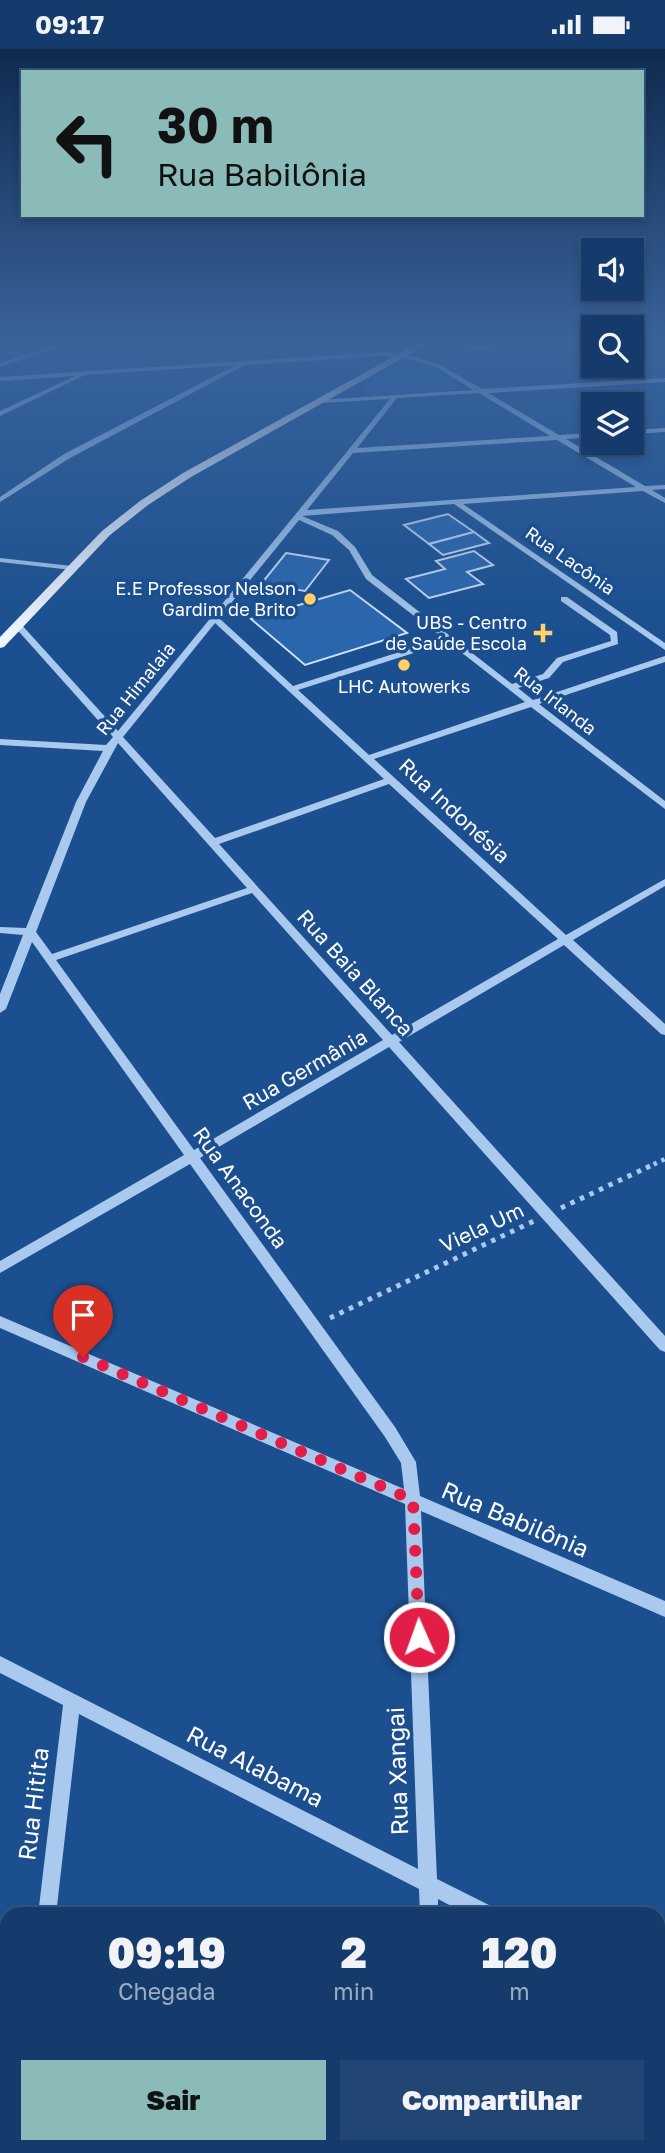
<!DOCTYPE html>
<html lang="pt">
<meta charset="utf-8">
<style>
body{margin:0;font-family:"Golos Text",sans-serif;background:#214673;color:#f1f3f6;height:100vh;display:flex;flex-direction:column;font-size:26px;white-space:nowrap}
*{box-sizing:border-box;margin:0}
p{font-size:23px;color:#9dadc1}
.icon{flex:none;width:38px;height:38px;fill:none;stroke:currentColor;stroke-width:2;stroke-linecap:round;stroke-linejoin:round}
.map{position:relative;flex:1;overflow:hidden}
.sheet{position:absolute;left:0px;top:1858px;width:665px;height:247px;display:flex;flex-direction:column;background:#143b6b;border-radius:21px 21px 0 0;box-shadow:0 4px 10px #0003,0 0 0 2px #33557e}
.sheet>*{flex:none}
.hud{position:absolute;left:21px;top:21px;width:623px;height:147px;border-radius:0px;box-shadow:0 4px 10px #0003,0 0 0 2px #33557e;background:#8bbbb9;color:#111;overflow:hidden}
.buttons{position:absolute;left:581px;top:189px;display:grid;gap:14px}
.buttons a{display:grid;place-items:center;width:63px;height:63px;border-radius:0px;background:#143b6b;box-shadow:0 4px 10px #0003,0 0 0 2px #33557e;font-size:35px}
.pin{position:absolute;display:grid;place-items:center;width:60px;height:60px;color:#fff;margin:-72px -30px;border-radius:50% 50% 50% 0;rotate:-45deg;box-shadow:0 0 7px #0007}
.pin .icon{rotate:45deg}
.me{position:absolute;width:77px;margin:-38px;rotate:358deg;stroke-linejoin:round;filter:drop-shadow(0 0 5px #0008)}
.turn{display:flex;align-items:center;gap:24px;height:147px;padding:0 21px;font-size:32px}
.turn .icon{width:91px;height:91px;stroke-width:2.5}
.turn b{display:block;font-size:49px;line-height:60px}
.eta{display:flex;justify-content:space-evenly;align-items:center;height:119px;text-align:center}
.eta b{font-size:42px;font-weight:800;line-height:49px}
.button{display:flex;gap:14px;margin-top:auto;padding:14px 21px}
.button a{flex:1;height:80px;border-radius:0px;background:#8bbbb9;color:#111;font-size:28px;font-weight:800;line-height:80px;text-align:center}
.button a+a{background:#214673;color:#f1f3f6}
.status{display:flex;justify-content:space-between;align-items:center;height:49px;padding:0 35px;background:#143b6b;direction:ltr}
.status svg{height:19px;fill:currentColor}
.map>svg:first-child{display:block}
.green{fill:#2461a8}
.building{fill:#2a66ad;stroke:#cfe3fa;stroke-width:2}
.lines{fill:none;stroke-linecap:round;stroke-linejoin:round}
.path-far2{stroke:#a9c9ee;stroke-width:2.5;stroke-dasharray:2 2.5;stroke-linecap:butt}
.path-far1{stroke:#a9c9ee;stroke-width:4.5;stroke-dasharray:3.5 5;stroke-linecap:butt}
.path{stroke:#a9c9ee;stroke-width:5;stroke-dasharray:4.5 6;stroke-linecap:butt}
.minor{fill:#a9c9ee;fill-rule:evenodd}
.major{fill:#f0f6ff;fill-rule:evenodd}
.route{stroke:#e11d48;stroke-width:12;stroke-dasharray:0 21.6}
.poi-dot{fill:#ffd166;stroke:#1b4f8f;stroke-width:2.5}
.labels{text-anchor:middle;stroke-width:7;stroke-linejoin:round;paint-order:stroke}
.far-street-label{font-size:18px;fill:#fff;stroke:#1b4f8f}
.far-poi-label{font-size:18px;fill:#fff;stroke:#1b4f8f;text-anchor:end}
.street-label{font-size:21px;fill:#fff;stroke:#1b4f8f}
.near-street-label{font-size:24px;fill:#fff;stroke:#1b4f8f}
</style>
<div class="status"><b>09:17</b><svg viewBox="0 0 49 12"><path d="M0 12V9h3v3zM5 12V6h3v6zM10 12V3h3v9zM15 12V0h3v12zM26 1h20v11H26zM47 4h2v5h-2z"/></svg></div>
<div class="map">
<svg width="665" height="2104" viewBox="0 0 665 2104">
<rect width="100%" height="100%" fill="#1b4f8f"/>
<!-- green -->
<g class="green">
<path d="M 0,292 L 38,292 L 39,295 L 35,300 L 0,311 Z"/>
<path d="M 409,314 L 433,318 L 464,340 L 377,347 L 362,342 L 364,337 Z"/>
</g>
<!-- building -->
<g class="building">
<path d="M 448,465 L 474,483 L 429,495 L 404,476 Z"/>
<path d="M 474,483 L 489,494 L 443,506 L 429,495 Z"/>
<path d="M 474,502 L 493,516 L 467,523 L 483,535 L 429,549 L 406,530 L 445,520 L 436,512 Z"/>
<path d="M 286,504 L 329,511 L 305,542 L 261,535 Z"/>
<path d="M 350,541 L 407,584 L 305,616 L 251,570 Z"/>
</g>
<g class="lines">
<!-- path-far2 -->
<path class="path-far2" d="M 0,296 L 20,295"/>
<!-- path-far1 -->
<path class="path-far1" d="M 646,1119 L 665,1110"/>
<!-- path -->
<g class="path">
<path d="M 561,1159 L 650,1117"/>
<path d="M 330,1269 L 534,1172"/>
</g>
<!-- minor -->
<g class="minor">
<path d="M 65,292 L 76,292 L 0,318 L 0,314 Z"/>
<path d="M 434,292 C 449,292 463,297 478,297 C 509,297 540,292 571,292 L 476,301 Z"/>
<path d="M 380,303 L 404,305 L 440,316 L 482,340 L 665,329 L 665,333 L 488,344 L 559,386 L 593,384 L 593,388 L 566,390 L 645,437 L 665,436 L 665,440 L 652,441 L 665,449 L 665,454 L 643,442 L 463,455 L 665,594 L 665,601 L 454,455 L 302,467 L 338,482 L 355,498 L 372,526 L 512,635 L 543,625 L 557,609 L 611,592 L 610,586 L 561,552 L 561,548 L 567,548 L 617,583 L 618,595 L 563,613 L 549,629 L 518,639 L 533,651 L 665,607 L 665,613 L 539,655 L 665,752 L 665,760 L 531,658 L 374,710 L 566,886 L 665,830 L 665,837 L 573,891 L 665,975 L 665,986 L 661,985 L 564,896 L 399,993 L 665,1287 L 665,1303 L 660,1301 L 389,998 L 200,1109 L 395,1378 L 416,1413 L 420,1447 L 665,1552 L 665,1568 L 421,1462 L 437,1830 L 495,1859 L 497,1866 L 468,1866 L 438,1850 L 438,1866 L 420,1866 L 419,1840 L 79,1665 L 56,1866 L 38,1866 L 63,1656 L 0,1624 L 0,1607 L 418,1820 L 405,1455 L 0,1279 L 0,1267 L 404,1440 L 401,1414 L 385,1388 L 190,1115 L 0,1224 L 0,1212 L 184,1106 L 32,893 L 6,960 L 0,964 L 0,945 L 23,886 L 0,884 L 0,878 L 26,879 L 76,753 L 103,702 L 0,696 L 0,690 L 106,696 L 113,688 L 13,576 L 20,574 L 118,682 L 390,350 L 321,354 L 319,353 L 319,351 L 473,341 L 436,318 L 404,309 L 380,307 L 245,316 L 70,409 L 0,453 L 0,448 L 64,405 L 236,316 L 85,326 L 0,367 L 0,362 L 75,327 L 0,332 L 0,328 ZM 479,344 L 550,387 L 357,399 L 397,349 ZM 557,391 L 636,438 L 307,461 L 353,404 ZM 299,471 L 332,486 L 349,501 L 366,530 L 443,589 L 293,637 L 219,569 ZM 215,574 L 384,730 L 215,789 L 123,688 ZM 448,593 L 525,653 L 369,706 L 298,641 ZM 118,694 L 247,839 L 52,905 L 36,883 L 86,753 ZM 389,735 L 558,890 L 392,986 L 219,795 ZM 252,844 L 383,991 L 194,1101 L 56,911 Z"/>
<path d="M 665,379 L 665,383 L 632,385 L 632,381 Z"/>
<path d="M 0,509 L 72,517 L 76,519 L 72,521 L 0,513 Z"/>
<path d="M 658,1943 L 665,1946 L 665,1966 L 658,1963 Z"/>
<rect x="10" y="2098" width="20" height="6"/>
<rect x="427" y="2098" width="20" height="6"/>
</g>
<!-- major -->
<path class="major" d="M 422,292 L 433,292 L 191,428 L 148,456 L 110,486 L 4,598 L 0,599 L 0,588 L 102,482 L 140,452 L 183,424 Z"/>
</g>
<!-- sky -->
<linearGradient id="sky" x2="0" y2="1"><stop stop-color="#0f2b4f"/><stop offset="0.5" stop-color="#39639b"/><stop offset="1" stop-color="#39639b" stop-opacity="0"/></linearGradient>
<rect width="665" height="587" fill="url(#sky)"/>
<g class="lines">
<!-- route -->
<path class="route" d="M 83,1308 L 413,1451 L 419,1588"/>
</g>
<!-- markers -->
<g class="poi-dot">
<circle cx="310" cy="550" r="7"/>
<path d="M539.5 573.5h7v7h7v7h-7v7h-7v-7h-7v-7h7z"/>
<circle cx="404" cy="616" r="7"/>
</g>
<g class="labels">
<!-- far-street labels -->
<g class="far-street-label">
<text transform="translate(570 512) rotate(35)" y="6">Rua Lacônia</text>
<text transform="translate(136 640) rotate(-51)" y="6">Rua Himalaia</text>
<text transform="translate(555 652) rotate(38)" y="6">Rua Irlanda</text>
</g>
<!-- far-poi labels -->
<g class="far-poi-label">
<text x="296" y="546">E.E Professor Nelson<tspan x="296" dy="21">Gardim de Brito</tspan></text>
<text x="527" y="580">UBS - Centro<tspan x="527" dy="21">de Saúde Escola</tspan></text>
<text x="404" y="644" text-anchor="middle">LHC Autowerks</text>
</g>
<!-- street labels -->
<g class="street-label">
<text transform="translate(454 762) rotate(43)" y="7">Rua Indonésia</text>
<text transform="translate(355 924) rotate(48)" y="7">Rua Baia Blanca</text>
<text transform="translate(305 1021) rotate(-30)" y="7">Rua Germânia</text>
<text transform="translate(240 1139) rotate(54)" y="7">Rua Anaconda</text>
<text transform="translate(482 1179) rotate(-25)" y="7">Viela Um</text>
</g>
<!-- near-street labels -->
<g class="near-street-label">
<text transform="translate(515 1471) rotate(23)" y="8">Rua Babilônia</text>
<text transform="translate(255 1718) rotate(27)" y="8">Rua Alabama</text>
<text transform="translate(398 1722) rotate(-92)" y="8">Rua Xangai</text>
<text transform="translate(34 1755) rotate(-83)" y="8">Rua Hitita</text>
</g>
</g>
</svg>
<div class="buttons">
<a><svg class="icon" aria-label="sound" viewBox="0 0 24 24"><path d="M4 9h4l5-4v14l-5-4H4zM17 9q2 3 0 6"/></svg></a>
<a><svg class="icon" aria-label="search" viewBox="0 0 24 24"><circle cx="10" cy="10" r="6"/><path d="M15 15l6 6"/></svg></a>
<a><svg class="icon" aria-label="layers" viewBox="0 0 24 24"><path d="M12 4l9 5-9 5-9-5zM3 14l9 5 9-5"/></svg></a>
</div>
<div class="pin" style="left:83px;top:1308px;background:#d93025"><svg class="icon" aria-label="arrive" viewBox="0 0 24 24"><path d="M6 21V4h12l-3 4 3 4H6"/></svg></div>
<svg class="me" style="left:419px;top:1588px" viewBox="-20 -20 40 40"><circle r="17" fill="#e11d48" stroke="#fff" stroke-width="3"/><path d="M0-11L8 9 0 5-8 9z" fill="#fff"/></svg>
<div class="hud">
<div class="turn"><svg class="icon" aria-label="left" viewBox="0 0 24 24"><path d="M17 20v-9H6M10 6l-5 5 5 5"/></svg><div><b>30 m</b>Rua Babilônia</div></div>
</div>
<section class="sheet">
<div class="eta">
<div><b>09:19</b><p>Chegada</p></div>
<div><b>2</b><p>min</p></div>
<div><b>120</b><p>m</p></div>
</div>
<div class="button"><a>Sair</a><a>Compartilhar</a></div>
</section>
</div>
